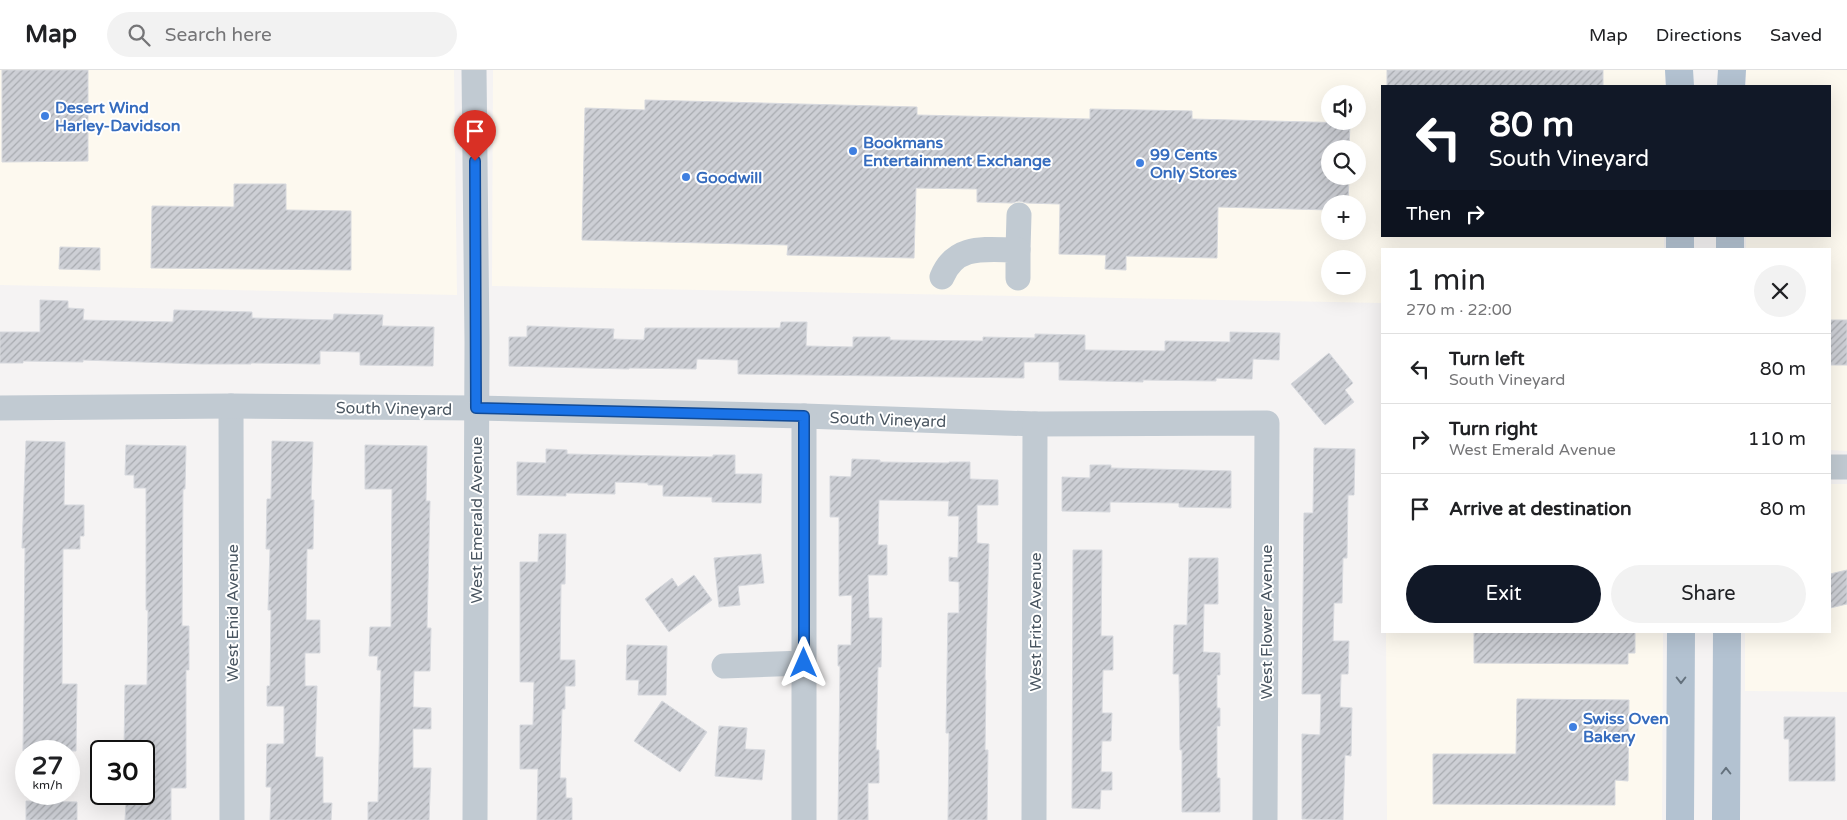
<!DOCTYPE html>
<meta charset="utf-8">
<style>
body{margin:0;font-family:"Varela Round",sans-serif;background:#f2f2f2;color:#202124;height:100vh;display:flex;flex-direction:column;font-size:19px;white-space:nowrap}
*{box-sizing:border-box;margin:0}
p{font-size:16px;color:#757577}
.icon{flex:none;width:28px;height:28px;fill:none;stroke:currentColor;stroke-width:2;stroke-linecap:round;stroke-linejoin:round}
.map{position:relative;flex:1;overflow:hidden}
.side{position:absolute;left:1381px;top:178px;width:450px;height:385px;display:flex;flex-direction:column;background:#fff;border-radius:0px;box-shadow:0 5px 20px #0002}
.side>*{flex:none}
.guide{position:absolute;left:1381px;top:15px;width:450px;height:152px;border-radius:0px;box-shadow:0 5px 20px #0002;background:#111827;color:#fff;overflow:hidden}
.buttons{position:absolute;left:1321px;top:15px;display:grid;gap:10px}
.buttons a{display:grid;place-items:center;width:45px;height:45px;border-radius:50%;background:#fff;box-shadow:0 5px 20px #0002;font-size:25px}
.speed{position:absolute;left:15px;top:670px;display:flex;gap:10px;font-size:25px;font-weight:700;text-align:center}
.speed>*{display:grid;place-content:center;width:65px;height:65px;border-radius:50%;background:#fff;box-shadow:0 5px 20px #0002;line-height:1}
.speed small{font-size:12px;font-weight:400}
.speed .limit{border:2px solid #111;border-radius:8px;background:#fff;color:#111}
.pin{position:absolute;display:grid;place-items:center;width:42px;height:42px;color:#fff;margin:-51px -21px;border-radius:50% 50% 50% 0;rotate:-45deg;box-shadow:0 0 5px #0007}
.pin .icon{rotate:45deg}
.me{position:absolute;width:55px;margin:-28px;rotate:0deg;stroke-linejoin:round;filter:drop-shadow(0 0 4px #0008)}
.turn{display:flex;align-items:center;gap:18px;height:105px;padding:0 25px;font-size:22px}
.turn .icon{width:65px;height:65px;stroke-width:2.5}
.turn b{display:block;font-size:35px;line-height:42px}
.then{display:flex;align-items:center;height:48px;padding:0 25px;background:#0003;gap:10px;font-size:19px}
.round{display:grid;place-items:center;flex:none;width:52px;height:52px;border-radius:26px;background:#f2f2f2}
.overview{display:flex;align-items:center;justify-content:space-between;height:85px;padding:0 25px}
h1{font-size:30px;font-weight:600;line-height:38px}
.action{display:flex;gap:10px;margin-top:auto;padding:10px 25px}
.action a{flex:1;height:58px;border-radius:30px;background:#111827;color:#fff;font-size:20px;font-weight:600;line-height:58px;text-align:center}
.action a+a{background:#f2f2f2;color:#202124}
ul{padding:0;list-style:none}
li{display:flex;align-items:center;gap:15px;height:70px;padding:0 25px;border-top:1px solid #e0e0e0}
li div{flex:1}
li b{display:block;font-size:19px}
li em{font-style:normal}
header{display:flex;align-items:center;gap:30px;box-sizing:border-box;height:70px;padding:0 25px;background:#fff;border-bottom:1px solid #e0e0e0}
header strong{font-size:24px}
nav{display:flex;gap:28px;margin-inline-start:auto;font-size:18px}
.search{width:350px;height:45px;background:#f2f2f2;display:flex;align-items:center;gap:12px;box-sizing:border-box;padding:0 18px;border-radius:28px;color:#757577;font-size:19px}
.map>svg:first-child{display:block}
.commercial{fill:#fdf9ef;fill-rule:evenodd}
.building{fill:url(#building-hatch);stroke:#d7d9de}
.lines{fill:none;stroke-linecap:round;stroke-linejoin:round}
.minor{stroke:#c1cad2;stroke-width:25}
.major{stroke:#b3c2d1;stroke-width:28}
.oneway{stroke:#64717d}
.route-casing{stroke:#114b97;stroke-width:12}
.route{stroke:#1a73e8;stroke-width:9}
.shop-dot{fill:#3f7fe0;stroke:#fff;stroke-width:2}
.labels{text-anchor:middle;stroke-width:4;stroke-linejoin:round;paint-order:stroke}
.shop-label{font-size:16px;font-weight:bold;fill:#366cbe;stroke:#fff;text-anchor:start}
.street-label{font-size:16px;fill:#4a5661;stroke:#fff}
</style>
<header>
<strong>Map</strong>
<div class="search"><svg class="icon" aria-label="search" viewBox="0 0 24 24"><circle cx="10" cy="10" r="6"/><path d="M15 15l6 6"/></svg>Search here</div>
<nav><a>Map</a><a>Directions</a><a>Saved</a></nav>
</header>
<div class="map">
<svg width="1847" height="750" viewBox="0 0 1847 750">
<defs>
<pattern id="building-hatch" width="6" height="6" patternUnits="userSpaceOnUse" patternTransform="scale(1.25)"><rect width="6" height="6" fill="#cdcfd5"/><path d="M-1 1l2-2M0 6l6-6M5 7l2-2" fill="none" stroke="#a8abb0"/></pattern>
</defs>
<rect width="100%" height="100%" fill="#f5f3f3"/>
<!-- commercial -->
<g class="commercial">
<path d="M 0,0 L 454,0 L 457,225 L 0,215 Z"/>
<path d="M 493,0 L 1665,0 L 1665,16 L 1382,16 L 1382,166 L 1664,166 L 1664,179 L 1382,179 L 1382,233 L 492,216 ZM 1330,24 L 1358,24 L 1358,51 L 1330,51 ZM 1330,79 L 1358,79 L 1358,106 L 1330,106 ZM 1330,134 L 1358,134 L 1358,161 L 1330,161 ZM 1330,189 L 1358,189 L 1358,216 L 1330,216 Z"/>
<path d="M 1746,0 L 1847,0 L 1847,381 L 1830,380 L 1830,179 L 1746,179 L 1746,166 L 1830,166 L 1830,16 L 1746,16 Z"/>
<path d="M 1830,414 L 1847,414 L 1847,622 L 1745,621 L 1745,561 L 1830,561 Z"/>
<path d="M 1386,561 L 1663,561 L 1662,750 L 1387,750 Z"/>
</g>
<!-- building -->
<g class="building">
<path d="M 2,0 L 88,0 L 88,91 L 2,92 Z"/>
<rect x="1387" y="0" width="216" height="16"/>
<path d="M 645,30 L 917,37 L 917,45 L 1090,49 L 1090,39 L 1192,41 L 1192,49 L 1350,53 L 1349,79 L 1330,79 L 1330,106 L 1349,106 L 1348,134 L 1330,134 L 1330,140 L 1218,137 L 1217,188 L 1126,186 L 1126,200 L 1105,199 L 1106,185 L 1059,184 L 1060,134 L 1027,133 L 1019,131 L 1012,133 L 977,132 L 977,119 L 916,118 L 914,188 L 787,185 L 788,175 L 582,170 L 585,38 L 645,40 Z"/>
<path d="M 234,114 L 286,114 L 286,140 L 351,141 L 351,200 L 151,198 L 152,136 L 234,137 Z"/>
<path d="M 60,177 L 100,178 L 100,200 L 59,199 Z"/>
<path d="M 40,230 L 68,231 L 68,238 L 84,239 L 83,250 L 173,252 L 174,240 L 252,242 L 252,248 L 333,250 L 334,244 L 383,245 L 382,256 L 434,257 L 433,296 L 360,295 L 360,282 L 320,281 L 320,294 L 251,293 L 251,294 L 201,294 L 83,290 L 83,292 L 23,291 L 23,293 L 0,293 L 0,262 L 40,262 Z"/>
<rect x="1830" y="250" width="17" height="45"/>
<path d="M 781,252 L 807,252 L 806,276 L 853,277 L 853,267 L 890,267 L 890,270 L 983,271 L 983,267 L 1035,268 L 1035,264 L 1085,265 L 1085,280 L 1165,281 L 1165,271 L 1230,272 L 1230,262 L 1280,263 L 1279,290 L 1253,289 L 1252,309 L 1216,308 L 1216,311 L 1143,310 L 1143,312 L 1059,310 L 1059,292 L 1024,292 L 1024,308 L 738,304 L 738,290 L 697,289 L 696,299 L 629,298 L 629,299 L 509,296 L 509,267 L 527,267 L 527,256 L 614,259 L 613,269 L 644,270 L 645,258 L 780,258 Z"/>
<path d="M 1329,283 L 1353,313 L 1345,320 L 1354,332 L 1325,355 L 1291,314 Z"/>
<path d="M 26,371 L 65,372 L 64,435 L 84,435 L 84,466 L 80,466 L 80,479 L 63,479 L 62,614 L 77,614 L 76,681 L 23,681 L 25,478 L 22,478 Z"/>
<path d="M 272,371 L 313,372 L 311,430 L 314,430 L 313,479 L 307,479 L 306,550 L 320,550 L 320,583 L 305,583 L 305,616 L 317,616 L 315,687 L 323,687 L 323,733 L 332,733 L 331,750 L 270,750 L 271,717 L 266,717 L 267,674 L 284,674 L 284,636 L 267,636 L 267,616 L 270,616 L 271,540 L 268,540 L 270,479 L 266,479 L 267,429 L 271,429 Z"/>
<path d="M 126,375 L 186,376 L 185,419 L 183,419 L 182,556 L 189,556 L 189,600 L 186,600 L 186,718 L 171,718 L 171,750 L 125,750 L 126,733 L 144,733 L 144,681 L 124,681 L 125,615 L 147,615 L 148,540 L 146,540 L 146,418 L 134,418 L 134,405 L 125,405 Z"/>
<path d="M 365,375 L 427,376 L 426,431 L 430,431 L 427,558 L 431,558 L 430,601 L 414,601 L 413,637 L 431,638 L 431,659 L 413,659 L 413,698 L 431,698 L 429,750 L 368,750 L 368,732 L 378,732 L 381,600 L 377,600 L 378,586 L 369,586 L 370,557 L 391,557 L 392,419 L 365,419 Z"/>
<path d="M 1314,378 L 1355,379 L 1354,425 L 1348,425 L 1347,488 L 1343,488 L 1342,533 L 1334,533 L 1333,571 L 1349,571 L 1348,604 L 1341,604 L 1340,637 L 1352,638 L 1351,686 L 1345,685 L 1343,750 L 1302,749 L 1302,664 L 1320,665 L 1321,624 L 1302,624 L 1304,443 L 1313,443 Z"/>
<path d="M 546,379 L 567,380 L 567,384 L 713,387 L 713,385 L 735,385 L 735,404 L 762,404 L 761,433 L 712,432 L 712,427 L 663,426 L 663,415 L 648,415 L 648,413 L 615,412 L 615,424 L 566,423 L 566,426 L 517,425 L 517,392 L 546,393 Z"/>
<path d="M 852,389 L 880,390 L 880,392 L 949,393 L 949,392 L 970,392 L 970,409 L 998,410 L 998,435 L 977,435 L 977,473 L 989,474 L 985,610 L 986,610 L 985,680 L 988,680 L 987,750 L 948,750 L 949,663 L 946,663 L 948,543 L 959,543 L 959,512 L 949,511 L 949,487 L 958,488 L 959,446 L 948,446 L 949,431 L 879,430 L 878,475 L 887,475 L 887,505 L 868,505 L 869,548 L 882,548 L 881,597 L 878,597 L 876,680 L 879,680 L 879,713 L 868,713 L 868,750 L 838,750 L 840,596 L 838,596 L 838,575 L 851,575 L 852,525 L 839,526 L 839,447 L 830,447 L 830,406 L 851,407 Z"/>
<path d="M 1090,395 L 1111,395 L 1111,398 L 1231,401 L 1231,438 L 1179,437 L 1179,433 L 1110,432 L 1110,442 L 1062,441 L 1062,407 L 1090,408 Z"/>
<path d="M 539,464 L 566,464 L 565,514 L 561,514 L 560,590 L 575,590 L 575,616 L 565,616 L 565,639 L 562,639 L 560,708 L 566,708 L 566,728 L 572,728 L 572,750 L 537,750 L 538,699 L 520,699 L 520,655 L 533,655 L 534,612 L 520,612 L 520,492 L 538,492 Z"/>
<path d="M 1073,480 L 1102,480 L 1101,566 L 1113,566 L 1113,600 L 1103,600 L 1102,643 L 1112,643 L 1111,671 L 1102,671 L 1101,702 L 1112,702 L 1112,720 L 1101,720 L 1100,739 L 1072,738 Z"/>
<path d="M 761,484 L 764,513 L 738,516 L 740,535 L 719,537 L 714,488 Z"/>
<path d="M 1189,488 L 1218,488 L 1218,534 L 1204,534 L 1203,582 L 1220,583 L 1220,605 L 1217,605 L 1217,638 L 1220,638 L 1220,656 L 1217,656 L 1217,708 L 1220,708 L 1220,742 L 1182,742 L 1182,680 L 1180,680 L 1179,604 L 1173,604 L 1174,555 L 1187,555 Z"/>
<path d="M 1847,500 L 1847,534 L 1830,538 L 1830,504 Z"/>
<path d="M 694,505 L 712,530 L 669,562 L 645,529 L 672,508 L 678,517 Z"/>
<path d="M 1474,561 L 1635,561 L 1635,583 L 1628,583 L 1628,594 L 1474,593 Z"/>
<path d="M 627,575 L 667,576 L 666,625 L 638,625 L 639,610 L 626,610 Z"/>
<path d="M 1517,629 L 1629,630 L 1628,711 L 1615,710 L 1615,735 L 1433,734 L 1433,684 L 1516,684 Z"/>
<path d="M 662,631 L 707,662 L 680,702 L 634,671 Z"/>
<path d="M 1784,647 L 1835,647 L 1835,711 L 1789,711 L 1789,669 L 1784,669 Z"/>
<path d="M 719,656 L 747,658 L 745,679 L 765,680 L 762,710 L 715,706 Z"/>
<path d="M 26,731 L 77,732 L 77,750 L 26,750 Z"/>
</g>
<g class="lines">
<!-- minor -->
<g class="minor">
<path d="M 474,0 L 477,272 L 475,750"/>
<path d="M 1018,180 L 1019,145"/>
<path d="M 942,207 C 956,173 987,180 1018,180 L 1018,208"/>
<path d="M 231,336 L 232,750"/>
<path d="M 0,338 L 231,336 L 476,338 L 804,346 L 1035,354 L 1267,353 L 1265,750"/>
<path d="M 804,346 L 804,750"/>
<path d="M 1830,397 L 1847,397"/>
<path d="M 724,596 L 804,593"/>
<path d="M 1034,750 L 1035,354"/>
</g>
<!-- major -->
<g class="major">
<path d="M 1679,0 L 1680,16"/>
<path d="M 1731,16 L 1732,0"/>
<path d="M 1680,166 L 1680,179"/>
<path d="M 1730,179 L 1730,166"/>
<path d="M 1680,750 L 1681,561"/>
<path d="M 1726,750 L 1727,561"/>
</g>
</g>
<!-- one-way arrows -->
<defs><path id="oneway-chevron" d="M-2-3.5L2.5 0L-2 3.5" fill="none" stroke-width="1.6" stroke-linecap="round" stroke-linejoin="round" transform="scale(1.25)"/></defs>
<g class="oneway">
<use href="#oneway-chevron" transform="translate(1681 610) rotate(90)"/>
<use href="#oneway-chevron" transform="translate(1726 701) rotate(-90)"/>
</g>
<g class="lines">
<defs>
<path id="route" d="M 475,91 L 476,338 L 804,346 L 804,593"/>
</defs>
<!-- route casing -->
<use href="#route" class="route-casing"/>
<!-- route -->
<use href="#route" class="route"/>
</g>
<!-- markers -->
<g class="shop-dot">
<circle cx="45" cy="46" r="5"/>
<circle cx="853" cy="81" r="5"/>
<circle cx="1140" cy="93" r="5"/>
<circle cx="686" cy="107" r="5"/>
<circle cx="1573" cy="657" r="5"/>
</g>
<g class="labels">
<!-- shop labels -->
<g class="shop-label">
<text x="55" y="43">Desert Wind<tspan x="55" dy="18">Harley-Davidson</tspan></text>
<text x="863" y="78">Bookmans<tspan x="863" dy="18">Entertainment Exchange</tspan></text>
<text x="1150" y="90">99 Cents<tspan x="1150" dy="18">Only Stores</tspan></text>
<text x="696" y="113">Goodwill</text>
<text x="1583" y="654">Swiss Oven<tspan x="1583" dy="18">Bakery</tspan></text>
</g>
<!-- street labels -->
<g class="street-label">
<text transform="translate(394 338) rotate(1)" y="6">South Vineyard</text>
<text transform="translate(888 349) rotate(2)" y="6">South Vineyard</text>
<text transform="translate(476 450) rotate(-90)" y="6">West Emerald Avenue</text>
<text transform="translate(232 543) rotate(-90)" y="6">West Enid Avenue</text>
<text transform="translate(1035 552) rotate(-90)" y="6">West Frito Avenue</text>
<text transform="translate(1266 552) rotate(-90)" y="6">West Flower Avenue</text>
</g>
</g>
</svg>
<div class="buttons">
<a><svg class="icon" aria-label="sound" viewBox="0 0 24 24"><path d="M4 9h4l5-4v14l-5-4H4zM17 9q2 3 0 6"/></svg></a>
<a><svg class="icon" aria-label="search" viewBox="0 0 24 24"><circle cx="10" cy="10" r="6"/><path d="M15 15l6 6"/></svg></a>
<a>+</a>
<a>−</a>
</div>
<div class="speed"><div>27<small>km/h</small></div><div class="limit">30</div></div>
<div class="pin" style="left:475px;top:91px;background:#d93025"><svg class="icon" aria-label="arrive" viewBox="0 0 24 24"><path d="M6 21V4h12l-3 4 3 4H6"/></svg></div>
<svg class="me" style="left:804px;top:593px" viewBox="-20 -20 40 40"><path d="M0-17L14 15 0 8-14 15z" fill="#1a73e8" stroke="#fff" stroke-width="4"/></svg>
<div class="guide">
<div class="turn"><svg class="icon" aria-label="left" viewBox="0 0 24 24"><path d="M17 20v-9H6M10 6l-5 5 5 5"/></svg><div><b>80 m</b>South Vineyard</div></div>
<div class="then">Then<svg class="icon" aria-label="right" viewBox="0 0 24 24"><path d="M7 20v-9h11M14 6l5 5-5 5"/></svg></div>
</div>
<section class="side">
<div class="overview"><div><h1>1 min</h1><p>270 m · 22:00</p></div><a class="round"><svg class="icon" aria-label="close" viewBox="0 0 24 24"><path d="M6 6l12 12M18 6L6 18"/></svg></a></div>
<ul>
<li><svg class="icon" aria-label="left" viewBox="0 0 24 24"><path d="M17 20v-9H6M10 6l-5 5 5 5"/></svg><div><b>Turn left</b><p>South Vineyard</p></div><em>80 m</em></li>
<li><svg class="icon" aria-label="right" viewBox="0 0 24 24"><path d="M7 20v-9h11M14 6l5 5-5 5"/></svg><div><b>Turn right</b><p>West Emerald Avenue</p></div><em>110 m</em></li>
<li><svg class="icon" aria-label="arrive" viewBox="0 0 24 24"><path d="M6 21V4h12l-3 4 3 4H6"/></svg><div><b>Arrive at destination</b></div><em>80 m</em></li>
</ul>
<div class="action"><a>Exit</a><a>Share</a></div>
</section>
</div>
